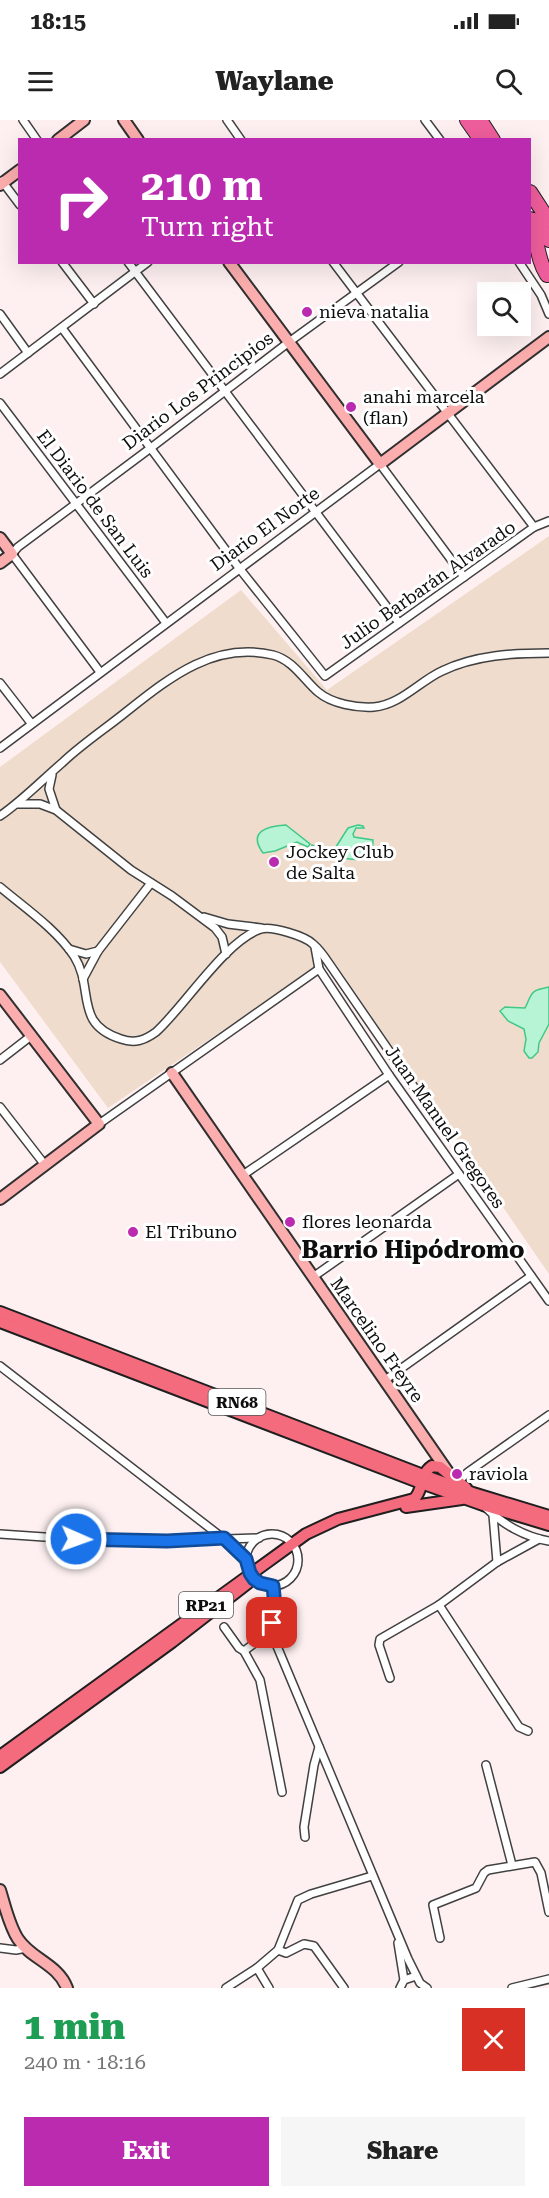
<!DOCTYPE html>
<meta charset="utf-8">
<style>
body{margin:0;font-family:"Roboto Serif",serif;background:#f6f6f6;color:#222;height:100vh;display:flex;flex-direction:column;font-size:22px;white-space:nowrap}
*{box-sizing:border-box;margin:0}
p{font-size:20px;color:#767676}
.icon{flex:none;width:33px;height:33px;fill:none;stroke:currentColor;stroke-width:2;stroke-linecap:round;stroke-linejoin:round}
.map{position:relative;height:1868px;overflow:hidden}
.panel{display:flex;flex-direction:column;background:#fff;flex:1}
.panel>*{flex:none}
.guide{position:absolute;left:18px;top:18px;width:513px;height:126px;border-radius:0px;box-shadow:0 6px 24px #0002;background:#ba2bb0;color:#fff;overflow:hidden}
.fabs{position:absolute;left:477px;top:162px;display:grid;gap:12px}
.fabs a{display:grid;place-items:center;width:54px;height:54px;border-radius:0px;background:#fff;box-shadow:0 6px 24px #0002;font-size:30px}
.pin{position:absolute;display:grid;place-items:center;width:51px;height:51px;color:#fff;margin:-26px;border-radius:12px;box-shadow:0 3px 9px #0006}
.me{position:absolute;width:66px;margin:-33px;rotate:92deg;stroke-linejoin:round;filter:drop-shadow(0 0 4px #0008)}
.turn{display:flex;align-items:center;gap:21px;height:126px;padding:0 24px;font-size:27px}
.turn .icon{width:78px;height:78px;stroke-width:2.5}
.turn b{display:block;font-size:42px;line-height:51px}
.round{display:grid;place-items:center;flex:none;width:63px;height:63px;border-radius:0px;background:#f6f6f6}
.summary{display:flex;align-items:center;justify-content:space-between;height:102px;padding:0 24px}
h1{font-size:36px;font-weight:800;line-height:45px;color:#1e9e55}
.primary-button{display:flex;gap:12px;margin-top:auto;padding:12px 24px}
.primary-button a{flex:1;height:69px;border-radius:0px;background:#ba2bb0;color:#fff;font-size:24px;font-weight:800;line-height:69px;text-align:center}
.primary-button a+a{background:#f6f6f6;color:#222}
.status{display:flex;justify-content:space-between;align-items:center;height:42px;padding:0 30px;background:#fff;direction:ltr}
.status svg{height:16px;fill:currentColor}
header{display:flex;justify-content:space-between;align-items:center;height:78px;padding:0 24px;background:#fff;font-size:27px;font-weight:800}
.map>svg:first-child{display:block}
.pitch{fill:#efdccc}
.water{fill:#b7f4d5;stroke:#40c986;stroke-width:1.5}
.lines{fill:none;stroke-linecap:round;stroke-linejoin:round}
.street-casing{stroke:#414141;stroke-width:10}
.secondary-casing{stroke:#303030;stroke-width:14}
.primary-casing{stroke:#1f1f1f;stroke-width:14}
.highway-casing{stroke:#1f1f1f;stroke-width:16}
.street{stroke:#fff;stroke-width:7}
.secondary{stroke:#fcaeae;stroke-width:10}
.primary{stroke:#f36b7d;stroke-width:10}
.highway{stroke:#ef5e9c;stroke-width:14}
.route-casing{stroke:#114b97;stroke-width:15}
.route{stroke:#1a73e8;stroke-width:10}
.poi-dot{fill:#ba2bb0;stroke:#fff;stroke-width:2}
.labels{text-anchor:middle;stroke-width:6;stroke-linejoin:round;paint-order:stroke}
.shield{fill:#fff;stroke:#565656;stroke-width:1.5}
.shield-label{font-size:16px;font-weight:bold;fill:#0e0e0e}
.poi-label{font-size:18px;fill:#0e0e0e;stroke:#fff;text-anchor:start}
.street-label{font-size:18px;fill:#0e0e0e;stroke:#fff}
.district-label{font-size:24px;font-weight:bold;fill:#0e0e0e;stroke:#fff}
</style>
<div class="status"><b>18:15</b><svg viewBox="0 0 49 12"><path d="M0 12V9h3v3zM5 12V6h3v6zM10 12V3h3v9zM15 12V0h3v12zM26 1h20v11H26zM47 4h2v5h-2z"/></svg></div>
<header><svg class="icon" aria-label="menu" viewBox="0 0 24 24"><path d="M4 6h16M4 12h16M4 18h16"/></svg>Waylane<svg class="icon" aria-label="search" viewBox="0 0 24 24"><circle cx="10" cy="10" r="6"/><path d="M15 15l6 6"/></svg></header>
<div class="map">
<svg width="549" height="1868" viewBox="0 0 549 1868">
<rect width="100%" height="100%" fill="#fef0f1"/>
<!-- pitch -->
<path class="pitch" d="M 549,416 L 549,1154 L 331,837 L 108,988 L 0,842 L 0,647 L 241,470 L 327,570 Z"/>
<!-- water -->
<g class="water">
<path d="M 286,705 L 310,724 L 308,727 L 297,722 L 275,731 L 263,733 C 247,711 268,706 286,705 Z"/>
<path d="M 358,705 L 363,706 L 364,708 L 356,708 L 353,714 L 354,717 L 373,720 C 373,724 372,731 370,734 C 361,747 323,733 311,729 L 312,725 L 328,731 L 334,730 L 348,708 Z"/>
<path d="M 549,867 L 549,904 L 539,923 L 538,932 L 532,938 L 529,938 L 524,931 L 526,919 L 524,909 L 508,901 L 500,891 L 505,887 L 525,888 C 533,872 529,871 549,867 Z"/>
</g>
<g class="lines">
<defs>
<g id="street">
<path d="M 23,0 L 37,20"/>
<path d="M 227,0 L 241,20"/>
<path d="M 425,0 L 440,20"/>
<path d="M 2,61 L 20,85"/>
<path d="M 62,142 L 94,184"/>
<path d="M 128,142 L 399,503"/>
<path d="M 333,142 L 534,407"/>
<path d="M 519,142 L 541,175 L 549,194"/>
<path d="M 0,194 L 28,233"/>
<path d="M 62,208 L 239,448 L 325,556 L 534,407 L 549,401"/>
<path d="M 0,254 L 148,142"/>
<path d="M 0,283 L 166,503"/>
<path d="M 100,552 L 12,434 L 18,427 L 152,327 L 289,222 L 399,142"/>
<path d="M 0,563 L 31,603"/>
<path d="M 0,628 L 380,344 L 464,457"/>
<path d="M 52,655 L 49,669 L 56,690"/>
<path d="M 18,684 L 40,684 L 56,690 L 131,750 L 172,776 L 215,808 L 222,817 L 226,834"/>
<path d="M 0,696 C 23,680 41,661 62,643 C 82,624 105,609 126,592 C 169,558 214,521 273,535 C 293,540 304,560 318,572 C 332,584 357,588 374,587 C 400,585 420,561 442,551 C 475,535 514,533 549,533"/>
<path d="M 0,767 C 25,788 56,809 74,836 C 95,869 73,904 121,919 C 135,924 145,920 156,912 C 184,887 226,820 261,809 C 272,806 305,816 313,824 C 319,829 324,836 328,842 L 447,1015"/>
<path d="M 204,797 L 228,804 L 261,808"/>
<path d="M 315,827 L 319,849 L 389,955 L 549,1181"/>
<path d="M 69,829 L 86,834 L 98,831"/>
<path d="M 83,859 L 98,831 L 151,763"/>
<path d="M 0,940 L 31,916"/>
<path d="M 0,987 L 45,1045"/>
<path d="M 99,1004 L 319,849"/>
<path d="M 243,1055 L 389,955"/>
<path d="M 313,1157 L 459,1054"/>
<path d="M 0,1246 L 237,1429 L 246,1439"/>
<path d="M 385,1260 L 531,1156"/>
<path d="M 458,1362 L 468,1352 L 549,1295"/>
<path d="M 485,1387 C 502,1404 525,1417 549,1421"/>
<path d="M 493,1395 L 497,1442"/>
<path d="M 0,1414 L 59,1418 L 167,1421 L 259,1418"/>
<circle cx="272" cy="1440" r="26"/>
<path d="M 273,1466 L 274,1519 L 408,1839 L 420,1863 L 427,1868"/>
<path d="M 439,1485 L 519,1607 L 528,1611"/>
<path d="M 224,1507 L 239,1528 L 244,1531 L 260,1560 L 282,1672"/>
<path d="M 244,1531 L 272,1510"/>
<path d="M 390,1558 L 379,1525 L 380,1519 L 439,1485 L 497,1442 L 539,1419"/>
<path d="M 486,1645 L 512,1745"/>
<path d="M 305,1717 L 304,1707 L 314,1645 L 319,1627"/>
<path d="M 440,1818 L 433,1785 L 476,1768 L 484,1753 L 488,1750 L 535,1742 L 541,1753 L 549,1792"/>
<path d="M 398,1823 L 404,1860"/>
<path d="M 0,1828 L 16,1830 L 26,1828"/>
<path d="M 278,1830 L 286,1833 L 304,1824 L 314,1826 L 344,1868"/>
<path d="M 257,1848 L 269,1868"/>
<path d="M 226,1868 L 257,1848 L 278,1830 L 298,1780 L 311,1774 L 372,1756"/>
<path d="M 400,1868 L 404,1860 L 416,1856"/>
<path d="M 512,1868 L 549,1859"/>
</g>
<g id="secondary">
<path d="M 124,0 L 138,20"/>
<path d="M 58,20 L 84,0"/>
<path d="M 0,65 L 20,50"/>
<path d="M 229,142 L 380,344 L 549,217"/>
<path d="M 0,418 L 12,434 L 0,443"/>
<path d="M 0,875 L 99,1004 L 0,1079"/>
<path d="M 172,953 L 448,1352"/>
<path d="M 0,1770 C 5,1786 9,1805 18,1819 C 31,1839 58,1844 67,1868"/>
</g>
<g id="primary">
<path d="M 0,1192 L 423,1355 L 473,1373 L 549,1396"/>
<path d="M 0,1202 L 421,1363 L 483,1385 L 549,1405"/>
<path d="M 406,1387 L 462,1379"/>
<path d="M 0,1636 L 306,1414 L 338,1399 L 414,1379 C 424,1370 419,1355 432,1346 L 440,1347 L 466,1368"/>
<path d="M 0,1647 L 172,1522 L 248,1463"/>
</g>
<g id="highway">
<path d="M 467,0 L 481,20"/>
<path d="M 480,0 L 493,20"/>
<path d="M 530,72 L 549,101"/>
<path d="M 530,99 C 538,118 536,138 547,155"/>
<path d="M 534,100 L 549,120"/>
</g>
</defs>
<!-- street casing -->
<use href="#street" class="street-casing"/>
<!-- secondary casing -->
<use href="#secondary" class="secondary-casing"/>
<!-- primary casing -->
<use href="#primary" class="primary-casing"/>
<!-- highway casing -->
<use href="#highway" class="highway-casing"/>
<!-- street -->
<use href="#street" class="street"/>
<!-- secondary -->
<use href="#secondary" class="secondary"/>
<!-- primary -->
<use href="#primary" class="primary"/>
<!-- highway -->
<use href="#highway" class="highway"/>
</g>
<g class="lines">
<defs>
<path id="route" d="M 76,1419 L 167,1421 L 224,1418 L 246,1439 L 250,1453 L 254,1459 L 260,1463 L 273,1466 L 274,1476 L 272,1503"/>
</defs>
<!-- route casing -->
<use href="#route" class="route-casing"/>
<!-- route -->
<use href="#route" class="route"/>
</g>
<!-- markers -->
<g class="poi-dot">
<circle cx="307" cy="192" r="6"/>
<circle cx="351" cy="287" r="6"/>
<circle cx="274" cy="742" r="6"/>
<circle cx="290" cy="1102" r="6"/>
<circle cx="133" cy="1112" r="6"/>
<circle cx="457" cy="1354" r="6"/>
</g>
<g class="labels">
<!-- shield labels -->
<g class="shield">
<rect x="208.5" y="1269" width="57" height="26" rx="4.5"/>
<rect x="179" y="1472" width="54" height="26" rx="4.5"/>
</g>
<g class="shield-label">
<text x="237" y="1288">RN68</text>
<text x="206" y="1491">RP21</text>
</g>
<!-- poi labels -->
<g class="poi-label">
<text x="319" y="198">nieva natalia</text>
<text x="363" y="283">anahi marcela<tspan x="363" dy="21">(flan)</tspan></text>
<text x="286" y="738">Jockey Club<tspan x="286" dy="21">de Salta</tspan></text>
<text x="302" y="1108">flores leonarda</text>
<text x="145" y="1118">El Tribuno</text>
<text x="469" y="1360">raviola</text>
</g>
<!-- street labels -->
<g class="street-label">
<text transform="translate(198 271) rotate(-37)" y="6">Diario Los Principios</text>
<text transform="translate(95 384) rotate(53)" y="6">El Diario de San Luis</text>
<text transform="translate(265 409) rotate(-36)" y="6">Diario El Norte</text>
<text transform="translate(428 465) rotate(-35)" y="6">Julio Barbarán Alvarado</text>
<text transform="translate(445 1007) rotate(55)" y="6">Juan Manuel Gregores</text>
<text transform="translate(377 1220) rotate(55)" y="6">Marcelino Freyre</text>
</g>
<!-- district labels -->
<g class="district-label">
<text x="413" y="1138">Barrio Hipódromo</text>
</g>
</g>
</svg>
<div class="fabs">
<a><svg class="icon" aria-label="search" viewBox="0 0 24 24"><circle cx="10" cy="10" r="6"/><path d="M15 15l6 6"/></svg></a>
</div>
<div class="pin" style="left:272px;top:1503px;background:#d93025"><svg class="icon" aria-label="arrive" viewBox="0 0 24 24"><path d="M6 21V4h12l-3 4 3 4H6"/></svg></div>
<svg class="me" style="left:76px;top:1419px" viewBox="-20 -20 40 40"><circle r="17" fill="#1a73e8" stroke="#fff" stroke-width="3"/><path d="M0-11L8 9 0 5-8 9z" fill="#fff"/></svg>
<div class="guide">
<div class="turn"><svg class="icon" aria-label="right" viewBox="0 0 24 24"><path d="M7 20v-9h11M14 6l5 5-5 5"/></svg><div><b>210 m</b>Turn right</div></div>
</div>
</div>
<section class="panel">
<div class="summary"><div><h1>1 min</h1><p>240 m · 18:16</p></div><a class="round" style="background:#d93025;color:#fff"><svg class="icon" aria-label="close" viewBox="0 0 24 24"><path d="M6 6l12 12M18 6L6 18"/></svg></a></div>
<div class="primary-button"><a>Exit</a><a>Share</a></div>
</section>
